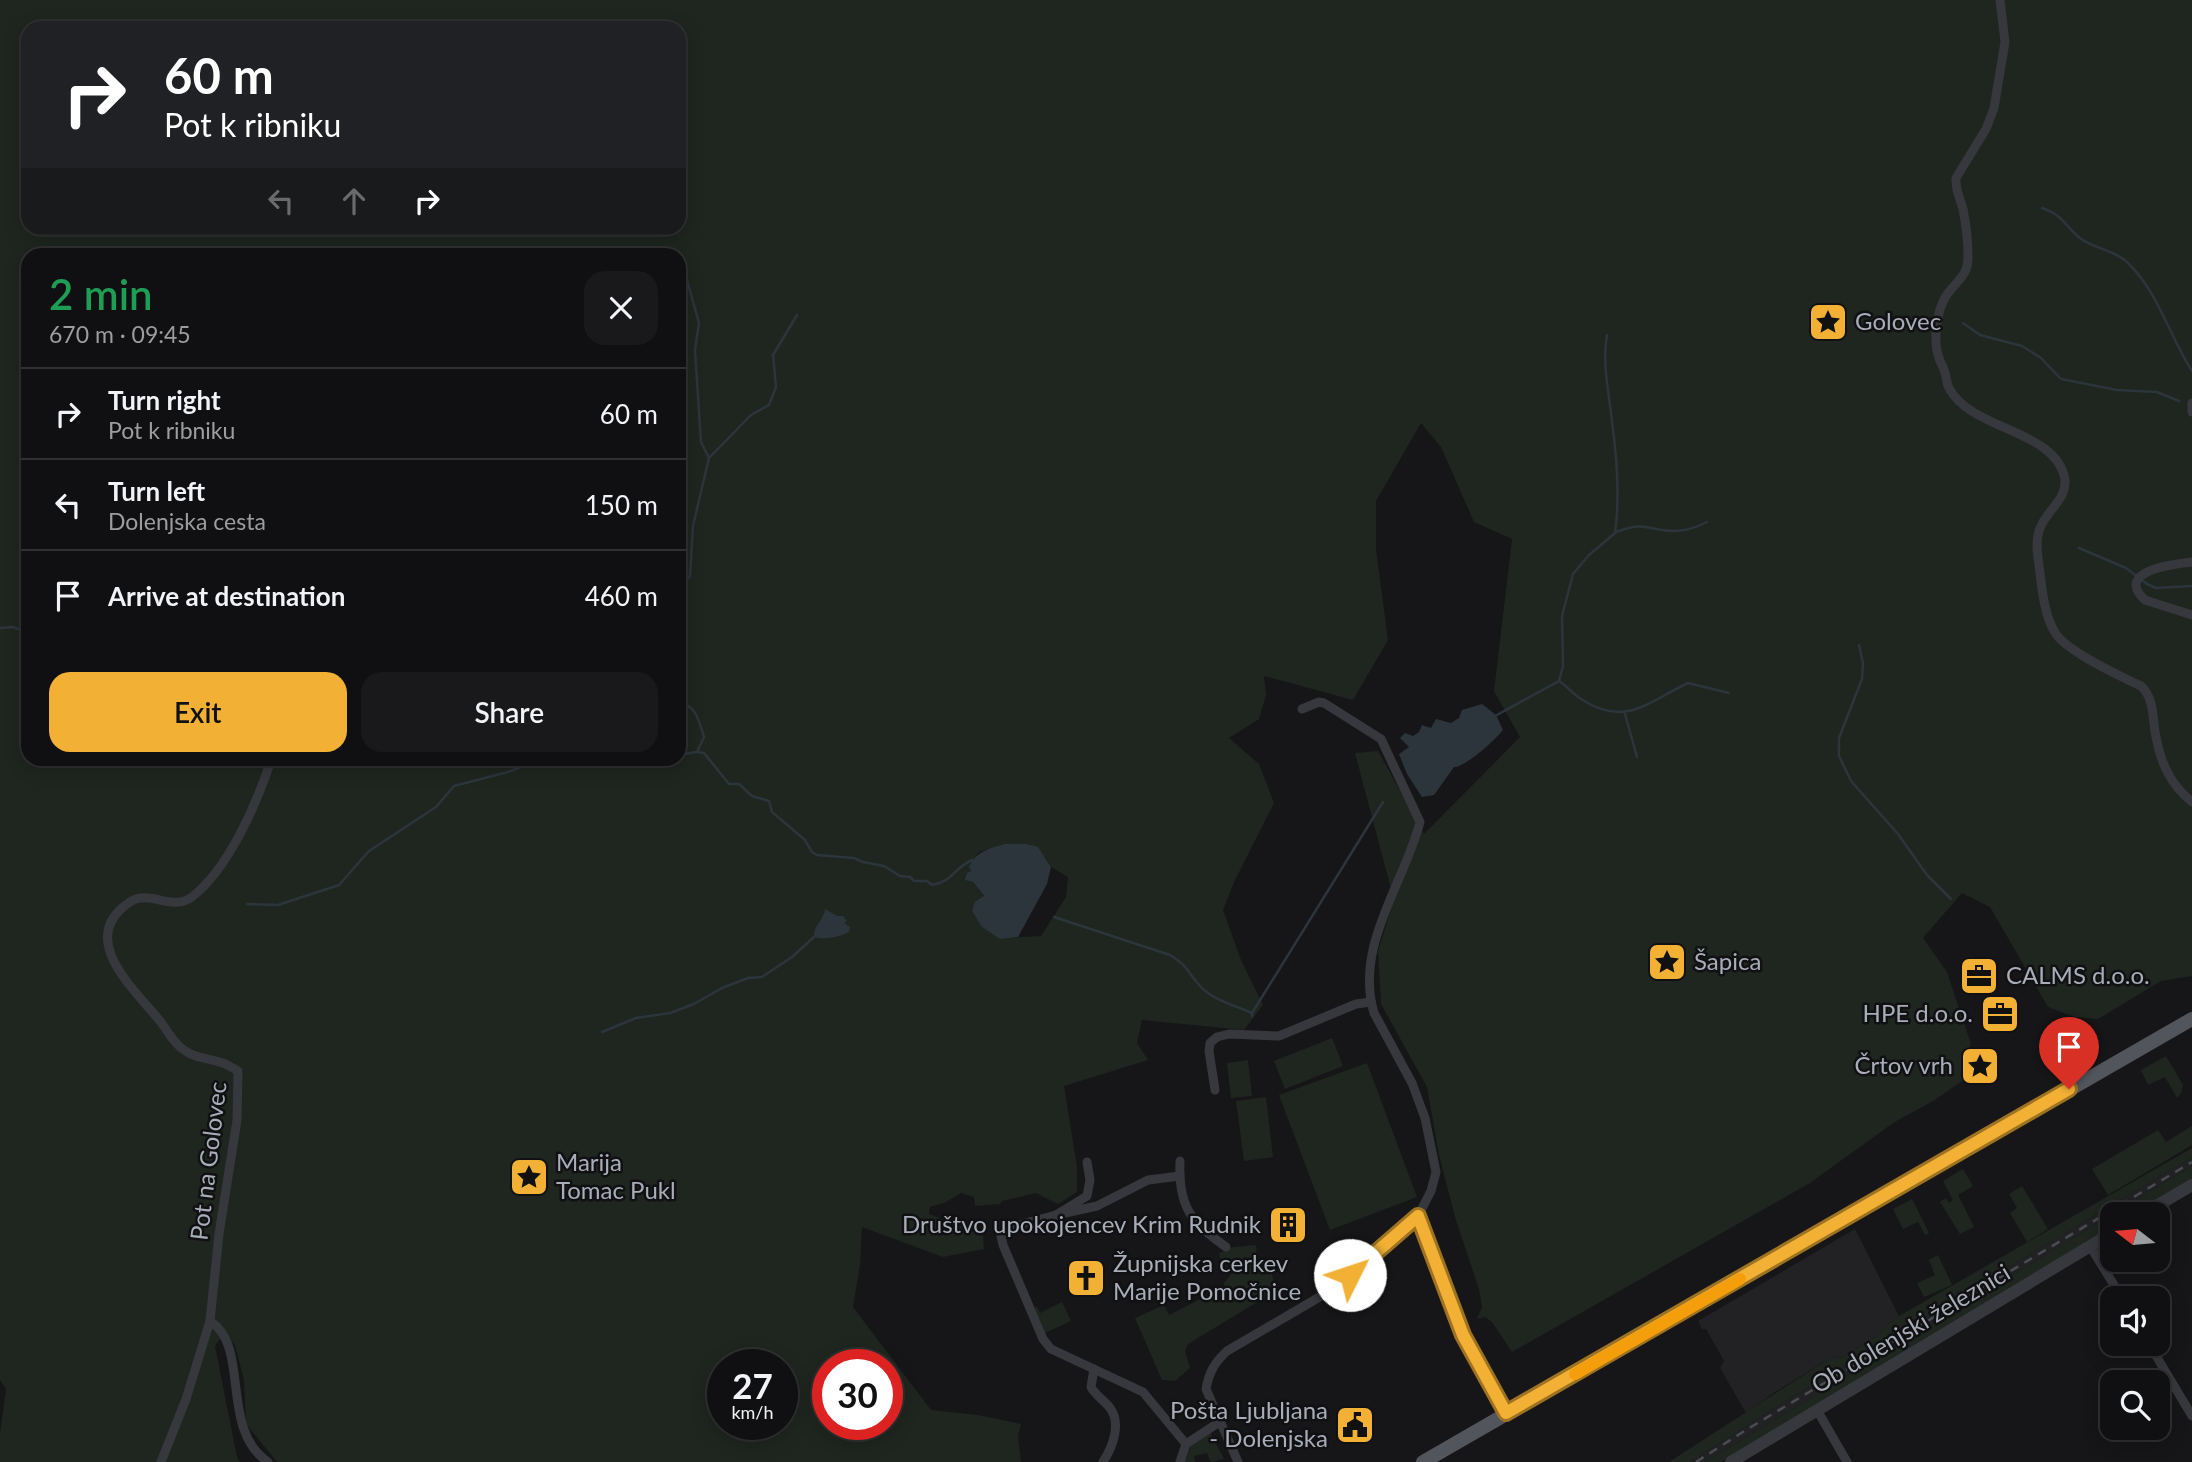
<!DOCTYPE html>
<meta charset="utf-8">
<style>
body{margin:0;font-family:Lato,sans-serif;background:#19191b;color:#f1f3f6;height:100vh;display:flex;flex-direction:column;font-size:26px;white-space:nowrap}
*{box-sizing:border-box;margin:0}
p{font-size:23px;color:#9c9d9f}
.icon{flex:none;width:38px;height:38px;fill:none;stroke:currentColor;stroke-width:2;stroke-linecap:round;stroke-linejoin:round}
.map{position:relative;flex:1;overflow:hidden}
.drawer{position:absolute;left:21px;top:248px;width:665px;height:518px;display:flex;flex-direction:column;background:#101012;border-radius:21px;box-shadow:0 4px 18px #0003,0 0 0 2px #303032}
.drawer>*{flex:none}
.banner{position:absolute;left:21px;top:21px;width:665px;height:214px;border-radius:21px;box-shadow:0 4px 18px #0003,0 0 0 2px #303032;background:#202124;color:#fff;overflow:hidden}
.needle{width:46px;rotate:286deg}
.controls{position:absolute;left:2100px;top:1202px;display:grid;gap:14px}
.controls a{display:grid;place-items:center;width:70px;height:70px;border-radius:14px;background:#101012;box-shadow:0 4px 18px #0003,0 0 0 2px #303032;font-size:35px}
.speed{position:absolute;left:707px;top:1349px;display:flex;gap:14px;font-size:35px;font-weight:700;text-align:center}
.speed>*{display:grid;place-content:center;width:91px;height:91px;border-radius:50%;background:#101012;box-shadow:0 4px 18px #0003,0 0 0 2px #303032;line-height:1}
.speed small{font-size:18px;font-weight:400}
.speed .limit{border:10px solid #d22;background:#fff;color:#111}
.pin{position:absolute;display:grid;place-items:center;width:60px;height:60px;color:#fff;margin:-72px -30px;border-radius:50% 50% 50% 0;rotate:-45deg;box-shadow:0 0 7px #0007}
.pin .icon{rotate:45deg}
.me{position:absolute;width:77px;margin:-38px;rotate:49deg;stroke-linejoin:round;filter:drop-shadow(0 0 5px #0008)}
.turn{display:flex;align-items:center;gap:24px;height:147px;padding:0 28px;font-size:32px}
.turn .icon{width:91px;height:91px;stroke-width:2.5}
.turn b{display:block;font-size:49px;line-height:60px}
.lanes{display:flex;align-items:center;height:66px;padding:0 28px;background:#0003;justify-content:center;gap:35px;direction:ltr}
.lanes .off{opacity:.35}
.round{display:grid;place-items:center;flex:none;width:74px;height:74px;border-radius:21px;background:#19191b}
.head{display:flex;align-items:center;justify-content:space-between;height:119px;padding:0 28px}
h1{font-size:42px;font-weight:600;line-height:52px;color:#1e9e55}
.cta{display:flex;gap:14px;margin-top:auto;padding:14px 28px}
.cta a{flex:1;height:80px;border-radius:21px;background:#f2b134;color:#111;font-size:28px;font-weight:600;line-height:80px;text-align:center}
.cta a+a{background:#19191b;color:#f1f3f6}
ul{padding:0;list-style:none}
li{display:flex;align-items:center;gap:21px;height:91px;padding:0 28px;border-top:2px solid #303032}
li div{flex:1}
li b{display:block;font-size:26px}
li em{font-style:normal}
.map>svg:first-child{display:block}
.built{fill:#222225}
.green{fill:#1e261f;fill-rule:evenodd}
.water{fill:#2c353c}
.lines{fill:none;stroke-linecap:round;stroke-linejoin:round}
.stream{stroke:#2c353c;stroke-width:2.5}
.minor{stroke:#37383d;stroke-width:9}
.tertiary{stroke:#37383d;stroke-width:12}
.primary{stroke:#53555c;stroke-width:14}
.rail{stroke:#4a4c52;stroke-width:2.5;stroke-dasharray:9 7;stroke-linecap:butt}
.route-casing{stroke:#9d7322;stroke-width:18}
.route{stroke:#f2b134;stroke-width:12}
.slow{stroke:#f59e0b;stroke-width:12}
.labels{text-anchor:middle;stroke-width:5;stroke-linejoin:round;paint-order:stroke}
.poi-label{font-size:24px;fill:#a8adb8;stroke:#111113;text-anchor:start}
.street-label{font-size:24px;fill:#a8adb8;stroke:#111113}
</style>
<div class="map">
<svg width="2192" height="1462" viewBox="0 0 2192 1462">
<rect width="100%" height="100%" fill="#161618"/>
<!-- built -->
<g class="built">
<path d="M 2192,1157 L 2192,1166 L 1705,1462 L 1690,1462 L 1794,1396 Z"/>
<path d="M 1855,1229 L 1899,1316 L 1882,1330 L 1880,1334 L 1842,1357 L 1830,1358 L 1772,1394 L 1746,1413 L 1720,1368 L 1724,1361 L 1706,1329 L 1702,1329 L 1698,1321 Z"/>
</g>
<!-- green -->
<g class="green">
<path d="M 0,0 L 2192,0 L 2192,976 L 2161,981 L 2098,1019 L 2074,1017 L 2048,1007 L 1990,907 L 1962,893 L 1923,938 L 1947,972 L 1971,1044 L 1967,1053 L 1974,1073 L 1933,1101 L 1893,1123 L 1810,1183 L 1512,1352 L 1492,1322 L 1485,1317 L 1477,1319 L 1482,1307 L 1479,1289 L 1455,1217 L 1439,1155 L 1427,1087 L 1381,1004 L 1378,951 L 1394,900 L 1355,753 L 1378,751 L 1424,834 L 1520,737 L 1494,691 L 1512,539 L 1474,522 L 1441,447 L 1421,423 L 1376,501 L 1376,549 L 1388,640 L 1353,700 L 1264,676 L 1266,695 L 1259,719 L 1229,738 L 1259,764 L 1274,803 L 1235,880 L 1223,910 L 1241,960 L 1263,1005 L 1244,1030 L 1142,1020 L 1137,1043 L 1148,1060 L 1064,1086 L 1077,1167 L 1077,1192 L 1058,1204 L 1036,1193 L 1002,1201 L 1000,1204 L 975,1206 L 974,1197 L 961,1193 L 944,1203 L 930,1207 L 929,1214 L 983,1235 L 984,1249 L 943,1257 L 862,1227 L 860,1265 L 853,1307 L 931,1410 L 978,1415 L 1021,1424 L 1018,1436 L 1021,1462 L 277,1462 L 246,1424 L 244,1381 L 235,1345 L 223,1335 L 215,1346 L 237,1457 L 240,1462 L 0,1462 L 0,1434 L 6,1389 L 0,1380 ZM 28,28 L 679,28 L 679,228 L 28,228 ZM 28,256 L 679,256 L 679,760 L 28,760 ZM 1004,844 L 1027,844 L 1045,857 L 1051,867 L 1068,877 L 1066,897 L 1041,936 L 1003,938 L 982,927 L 984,897 L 967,874 L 971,871 L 969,867 L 979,852 ZM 723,1365 L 782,1365 L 782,1424 L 723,1424 ZM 828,1365 L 887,1365 L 887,1424 L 828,1424 Z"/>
<path d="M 1332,1038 L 1343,1066 L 1285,1089 L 1274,1061 Z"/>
<path d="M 2166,1056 L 2183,1085 L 2181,1093 L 2177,1098 L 2165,1077 L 2148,1085 L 2141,1070 Z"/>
<path d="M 1248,1060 L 1252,1096 L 1231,1098 L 1227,1063 Z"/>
<path d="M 1367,1063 L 1417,1197 L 1330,1230 L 1279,1095 Z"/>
<path d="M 1266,1097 L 1273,1157 L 1244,1161 L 1236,1101 Z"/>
<path d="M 2192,1126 L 2192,1145 L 2108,1195 L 2092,1169 L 2158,1130 L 2166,1142 Z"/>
<path d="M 2192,1148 L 2192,1157 L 1794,1396 L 1690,1462 L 1669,1462 L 1830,1358 L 1842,1357 L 1880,1334 L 1882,1330 L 1899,1316 Z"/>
<path d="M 2192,1166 L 2192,1179 L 2133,1214 L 2112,1214 L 2112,1227 L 1721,1462 L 1705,1462 Z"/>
<path d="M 1963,1169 L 1973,1186 L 1958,1195 L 1974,1227 L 1960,1234 L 1940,1202 L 1946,1198 L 1949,1203 L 1953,1200 L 1943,1181 Z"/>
<path d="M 2022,1186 L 2048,1229 L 2027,1242 L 2010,1213 L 2017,1208 L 2009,1194 Z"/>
<path d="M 1912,1199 L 1929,1233 L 1925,1235 L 1918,1222 L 1903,1229 L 1893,1209 Z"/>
<path d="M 1256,1245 L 1257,1258 L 1271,1266 L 1274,1285 L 1264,1298 L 1188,1344 L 1185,1351 L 1190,1368 L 1175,1381 L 1162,1380 L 1135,1318 L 1164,1305 L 1169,1315 L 1224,1287 L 1224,1283 L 1233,1272 L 1231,1263 L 1220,1258 L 1219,1253 L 1233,1247 Z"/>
<path d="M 1938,1255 L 1952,1285 L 1924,1297 L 1917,1283 L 1935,1275 L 1929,1260 Z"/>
<path d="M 1062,1302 L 1071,1321 L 1045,1333 L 1035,1308 L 1037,1306 L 1040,1313 Z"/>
<path d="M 1210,1432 L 1224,1459 L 1211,1462 L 1207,1453 L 1194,1456 L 1195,1462 L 1184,1462 L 1191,1446 Z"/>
</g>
<!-- water -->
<g class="water">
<path d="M 1482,704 L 1496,715 L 1503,730 C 1495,740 1466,767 1454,767 L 1434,795 L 1422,797 L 1407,774 L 1399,754 L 1409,747 L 1400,738 L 1405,733 L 1413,736 L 1419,732 L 1422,725 L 1431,728 L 1436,719 L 1451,723 L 1459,718 L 1462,710 Z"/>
<path d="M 1004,844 L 1027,844 L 1038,847 L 1051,867 L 1047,884 L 1018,937 L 1000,939 L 982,927 L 972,911 L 975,902 L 984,896 L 973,882 L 965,880 L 967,873 L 971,871 L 969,867 C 977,851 988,849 1004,844 Z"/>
<path d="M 825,909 L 837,916 L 843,916 L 847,921 L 844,923 L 850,927 L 849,932 C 841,937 822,940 814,937 C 813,926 824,920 825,909 Z"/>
</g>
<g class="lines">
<!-- stream -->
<g class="stream">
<path d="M 2042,208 C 2063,215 2064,225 2080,238 C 2094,249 2115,250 2128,263 C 2158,292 2170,337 2192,371"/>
<path d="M 687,280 L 699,323 L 695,350 L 701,442 L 709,458"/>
<path d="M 1963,323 L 1980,335 L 2022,346 L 2041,358 L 2061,379 L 2117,390 L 2157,392 L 2179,401"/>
<path d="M 1616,532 C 1647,520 1647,531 1675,531 C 1687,531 1697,527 1707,522"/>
<path d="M 2079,548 L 2126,568 L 2147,584 L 2156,588 L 2192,586"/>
<path d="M 679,587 L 690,576 L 693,526 L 709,458 L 751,415 L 769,405 L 776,387 L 773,355 L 797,315"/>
<path d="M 0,628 L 13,627 L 28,633"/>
<path d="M 1859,645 L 1863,663 L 1862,679 L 1839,738 L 1839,756 L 1851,781 L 1898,834 L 1927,875 L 1951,899"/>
<path d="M 1559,681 C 1567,686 1573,694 1581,699 C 1626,728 1647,702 1688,683 L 1729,693"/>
<path d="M 679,683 L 681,689 L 679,693"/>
<path d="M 679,701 C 697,708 698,718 704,737 L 697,752 L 704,753 L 729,784 L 739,784 L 752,796 L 769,801 L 772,812 L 805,840 L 812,852 L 817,855 L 854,858 L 863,862 L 884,866 L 900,876 L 910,877 L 914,881 L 927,881 L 932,885 C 952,882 954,868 972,860 L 975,863"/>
<path d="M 1625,714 L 1637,757"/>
<path d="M 1495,716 L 1559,681 L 1563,666 L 1562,616 L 1573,574 L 1589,555 L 1615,533 C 1620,497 1617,458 1612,422 C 1609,392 1602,365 1607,335"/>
<path d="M 679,755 L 696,752"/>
<path d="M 247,904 L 278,905 L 339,885 L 369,851 L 436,807 L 454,786 L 508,772 L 539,760"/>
<path d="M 1054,917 L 1170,955 C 1188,966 1188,973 1201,987 C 1213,1000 1236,1006 1252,1013 L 1252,1016"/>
<path d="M 1252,1013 L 1383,802"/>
<path d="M 602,1032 L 636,1018 L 670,1013 L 694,1004 L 722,988 L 748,978 L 762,977 L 792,957 L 814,937"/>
</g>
<!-- minor -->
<g class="minor">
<path d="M 2000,0 L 2005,42 L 1994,108 L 1986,129 L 1956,178 C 1955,190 1960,198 1963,209 C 1966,224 1968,241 1968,256 C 1969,276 1955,282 1946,296 C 1936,312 1933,341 1939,358 C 1940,363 1944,367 1945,373 C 1947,378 1946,383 1949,388 C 1971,430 2051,429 2064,475 C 2070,497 2049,508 2041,526 C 2034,540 2038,557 2040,573 C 2042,591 2045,618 2056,634 C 2068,652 2120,676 2141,686 C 2155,699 2152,719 2156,737 C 2161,764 2171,785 2192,802"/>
<path d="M 2192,403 L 2192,412"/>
<path d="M 2192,562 C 2176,564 2113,570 2145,600 L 2192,615"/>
<path d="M 1215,1090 L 1209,1051 L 1210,1043 L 1217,1037 L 1229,1034 L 1279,1036 L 1356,1004 L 1371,1002"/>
<path d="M 1180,1161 C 1178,1207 1191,1222 1226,1247"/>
<path d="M 1087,1162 L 1090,1180 L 1087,1196 L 1056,1215 L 1097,1206 L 1148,1180 L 1180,1176"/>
<path d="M 1056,1215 L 1007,1228 L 1001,1236 L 1003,1245 L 1043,1339 L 1051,1349 L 1143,1392 L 1186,1444"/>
<path d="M 1418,1216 L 1463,1336 L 1506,1413"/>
<path d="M 2090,1246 L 2122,1298"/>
<path d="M 210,1321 C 251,1347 219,1429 268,1462"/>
<path d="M 2149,1344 L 2192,1416"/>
<path d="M 1094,1369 L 1091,1387 C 1096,1396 1104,1400 1110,1408 C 1122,1424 1112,1448 1103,1462"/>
<path d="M 1817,1410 L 1847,1462"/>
<path d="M 161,1462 L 186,1399 L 210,1321 L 219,1234 L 237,1120 L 238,1071 C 232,1068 226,1063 219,1062 C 207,1058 194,1058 184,1050 C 173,1043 168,1031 160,1021 C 135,990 75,938 130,902 C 150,889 172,912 192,897 C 229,868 257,803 271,760"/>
<path d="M 1180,1462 L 1186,1444 L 1221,1421"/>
<path d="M 1238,1462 L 1206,1389 C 1209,1372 1215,1362 1227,1351 L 1323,1295 L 1350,1275 L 1418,1216 L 1431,1191 L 1436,1172 L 1425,1118 L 1412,1083 L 1374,1013 C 1354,946 1404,884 1420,822 L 1381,739 L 1324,703 L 1319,702 L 1302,709"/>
</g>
<!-- tertiary -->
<g class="tertiary">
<path d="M 2143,1214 L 2192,1185"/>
<path d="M 1731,1462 L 2112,1233"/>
</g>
<!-- primary -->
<path class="primary" d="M 1423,1462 L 2192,1019"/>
<!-- rail -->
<path class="rail" d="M 1696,1462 L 1746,1430 L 2192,1162"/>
</g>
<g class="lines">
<defs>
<path id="route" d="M 1350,1275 L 1418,1216 L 1463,1335 L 1506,1413 L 2069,1089"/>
</defs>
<!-- route casing -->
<use href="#route" class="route-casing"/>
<!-- route -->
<use href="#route" class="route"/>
<!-- slow -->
<path class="slow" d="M 1575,1374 L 1740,1279"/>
</g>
<!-- icons -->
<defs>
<symbol id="sight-square" viewBox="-11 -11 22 22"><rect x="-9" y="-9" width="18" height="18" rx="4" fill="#f2b134" stroke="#111113"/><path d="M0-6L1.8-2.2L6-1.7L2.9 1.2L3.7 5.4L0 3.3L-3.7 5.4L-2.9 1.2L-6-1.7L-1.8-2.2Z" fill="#111"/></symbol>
<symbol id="office-square" viewBox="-11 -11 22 22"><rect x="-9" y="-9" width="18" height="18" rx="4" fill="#f2b134" stroke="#111113"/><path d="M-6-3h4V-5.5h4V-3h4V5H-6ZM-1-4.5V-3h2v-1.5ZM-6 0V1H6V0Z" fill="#111"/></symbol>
<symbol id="building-square" viewBox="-11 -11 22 22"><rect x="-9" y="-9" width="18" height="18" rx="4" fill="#f2b134" stroke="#111113"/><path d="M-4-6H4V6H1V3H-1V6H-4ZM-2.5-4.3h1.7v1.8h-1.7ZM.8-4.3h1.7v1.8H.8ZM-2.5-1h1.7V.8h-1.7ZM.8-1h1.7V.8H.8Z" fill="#111"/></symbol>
<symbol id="church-square" viewBox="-11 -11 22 22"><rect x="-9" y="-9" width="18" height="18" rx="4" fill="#f2b134" stroke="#111113"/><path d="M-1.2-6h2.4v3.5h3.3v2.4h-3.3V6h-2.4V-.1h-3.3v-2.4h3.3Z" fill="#111"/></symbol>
<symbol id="civic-square" viewBox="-11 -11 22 22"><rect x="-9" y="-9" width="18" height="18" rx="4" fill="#f2b134" stroke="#111113"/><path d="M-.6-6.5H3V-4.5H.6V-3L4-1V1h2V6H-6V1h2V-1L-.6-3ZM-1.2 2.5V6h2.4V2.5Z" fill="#111"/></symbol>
</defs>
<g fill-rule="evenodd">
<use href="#sight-square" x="1806" y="300" width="44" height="44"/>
<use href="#sight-square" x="1645" y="940" width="44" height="44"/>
<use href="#office-square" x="1957" y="954" width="44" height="44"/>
<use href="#office-square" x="1978" y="992" width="44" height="44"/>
<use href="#sight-square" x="1958" y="1044" width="44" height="44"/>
<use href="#sight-square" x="507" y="1155" width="44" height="44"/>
<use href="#building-square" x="1266" y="1203" width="44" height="44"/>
<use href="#church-square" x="1064" y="1256" width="44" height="44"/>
<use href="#civic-square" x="1333" y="1403" width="44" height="44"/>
</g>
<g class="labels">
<!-- poi labels -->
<g class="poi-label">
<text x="1855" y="330">Golovec</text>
<text x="1694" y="970">Šapica</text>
<text x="2006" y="984">CALMS d.o.o.</text>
<text x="1973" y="1022" text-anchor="end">HPE d.o.o.</text>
<text x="1953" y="1074" text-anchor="end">Črtov vrh</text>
<text x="556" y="1171">Marija<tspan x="556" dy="28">Tomac Pukl</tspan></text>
<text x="1261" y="1233" text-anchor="end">Društvo upokojencev Krim Rudnik</text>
<text x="1113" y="1272">Župnijska cerkev<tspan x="1113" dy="28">Marije Pomočnice</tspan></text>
<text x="1328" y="1419" text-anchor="end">Pošta Ljubljana<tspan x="1328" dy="28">- Dolenjska</tspan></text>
</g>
<!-- street labels -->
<g class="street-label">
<text transform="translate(209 1161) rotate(-83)" y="8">Pot na Golovec</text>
<text transform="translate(1911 1329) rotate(-31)" y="8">Ob dolenjski železnici</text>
</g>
</g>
</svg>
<div class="controls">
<a><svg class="needle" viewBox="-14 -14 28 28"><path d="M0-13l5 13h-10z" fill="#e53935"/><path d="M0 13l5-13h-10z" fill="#9c9d9f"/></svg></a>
<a><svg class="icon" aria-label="sound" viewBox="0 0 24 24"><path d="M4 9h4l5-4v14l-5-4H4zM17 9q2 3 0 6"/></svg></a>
<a><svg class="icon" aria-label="search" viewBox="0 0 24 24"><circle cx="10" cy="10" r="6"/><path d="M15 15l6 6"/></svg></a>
</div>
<div class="speed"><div>27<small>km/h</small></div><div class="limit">30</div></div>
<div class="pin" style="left:2069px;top:1089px;background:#d93025"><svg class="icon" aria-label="arrive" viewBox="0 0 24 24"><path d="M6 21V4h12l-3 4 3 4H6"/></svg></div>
<svg class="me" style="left:1350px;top:1275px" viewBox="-20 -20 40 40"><circle r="19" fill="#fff"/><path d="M0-13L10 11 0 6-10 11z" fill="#f2b134"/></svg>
<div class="banner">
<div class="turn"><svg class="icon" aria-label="right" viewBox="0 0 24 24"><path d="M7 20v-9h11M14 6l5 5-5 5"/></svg><div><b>60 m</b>Pot k ribniku</div></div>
<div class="lanes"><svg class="icon off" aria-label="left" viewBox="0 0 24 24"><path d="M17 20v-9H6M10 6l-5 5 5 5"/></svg><svg class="icon off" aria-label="ahead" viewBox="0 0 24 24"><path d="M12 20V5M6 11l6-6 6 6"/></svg><svg class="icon" aria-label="right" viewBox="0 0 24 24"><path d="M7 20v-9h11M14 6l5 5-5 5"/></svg></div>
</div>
<section class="drawer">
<div class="head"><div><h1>2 min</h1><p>670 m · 09:45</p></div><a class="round"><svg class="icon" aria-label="close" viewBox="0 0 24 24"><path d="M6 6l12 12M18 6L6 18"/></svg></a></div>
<ul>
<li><svg class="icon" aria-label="right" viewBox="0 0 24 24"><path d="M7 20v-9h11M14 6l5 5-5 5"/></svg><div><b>Turn right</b><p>Pot k ribniku</p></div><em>60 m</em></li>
<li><svg class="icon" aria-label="left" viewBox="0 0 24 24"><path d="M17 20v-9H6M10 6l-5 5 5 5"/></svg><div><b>Turn left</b><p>Dolenjska cesta</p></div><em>150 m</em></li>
<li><svg class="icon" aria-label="arrive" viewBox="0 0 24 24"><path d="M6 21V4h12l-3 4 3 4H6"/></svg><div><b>Arrive at destination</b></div><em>460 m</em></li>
</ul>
<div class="cta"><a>Exit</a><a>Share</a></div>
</section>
</div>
